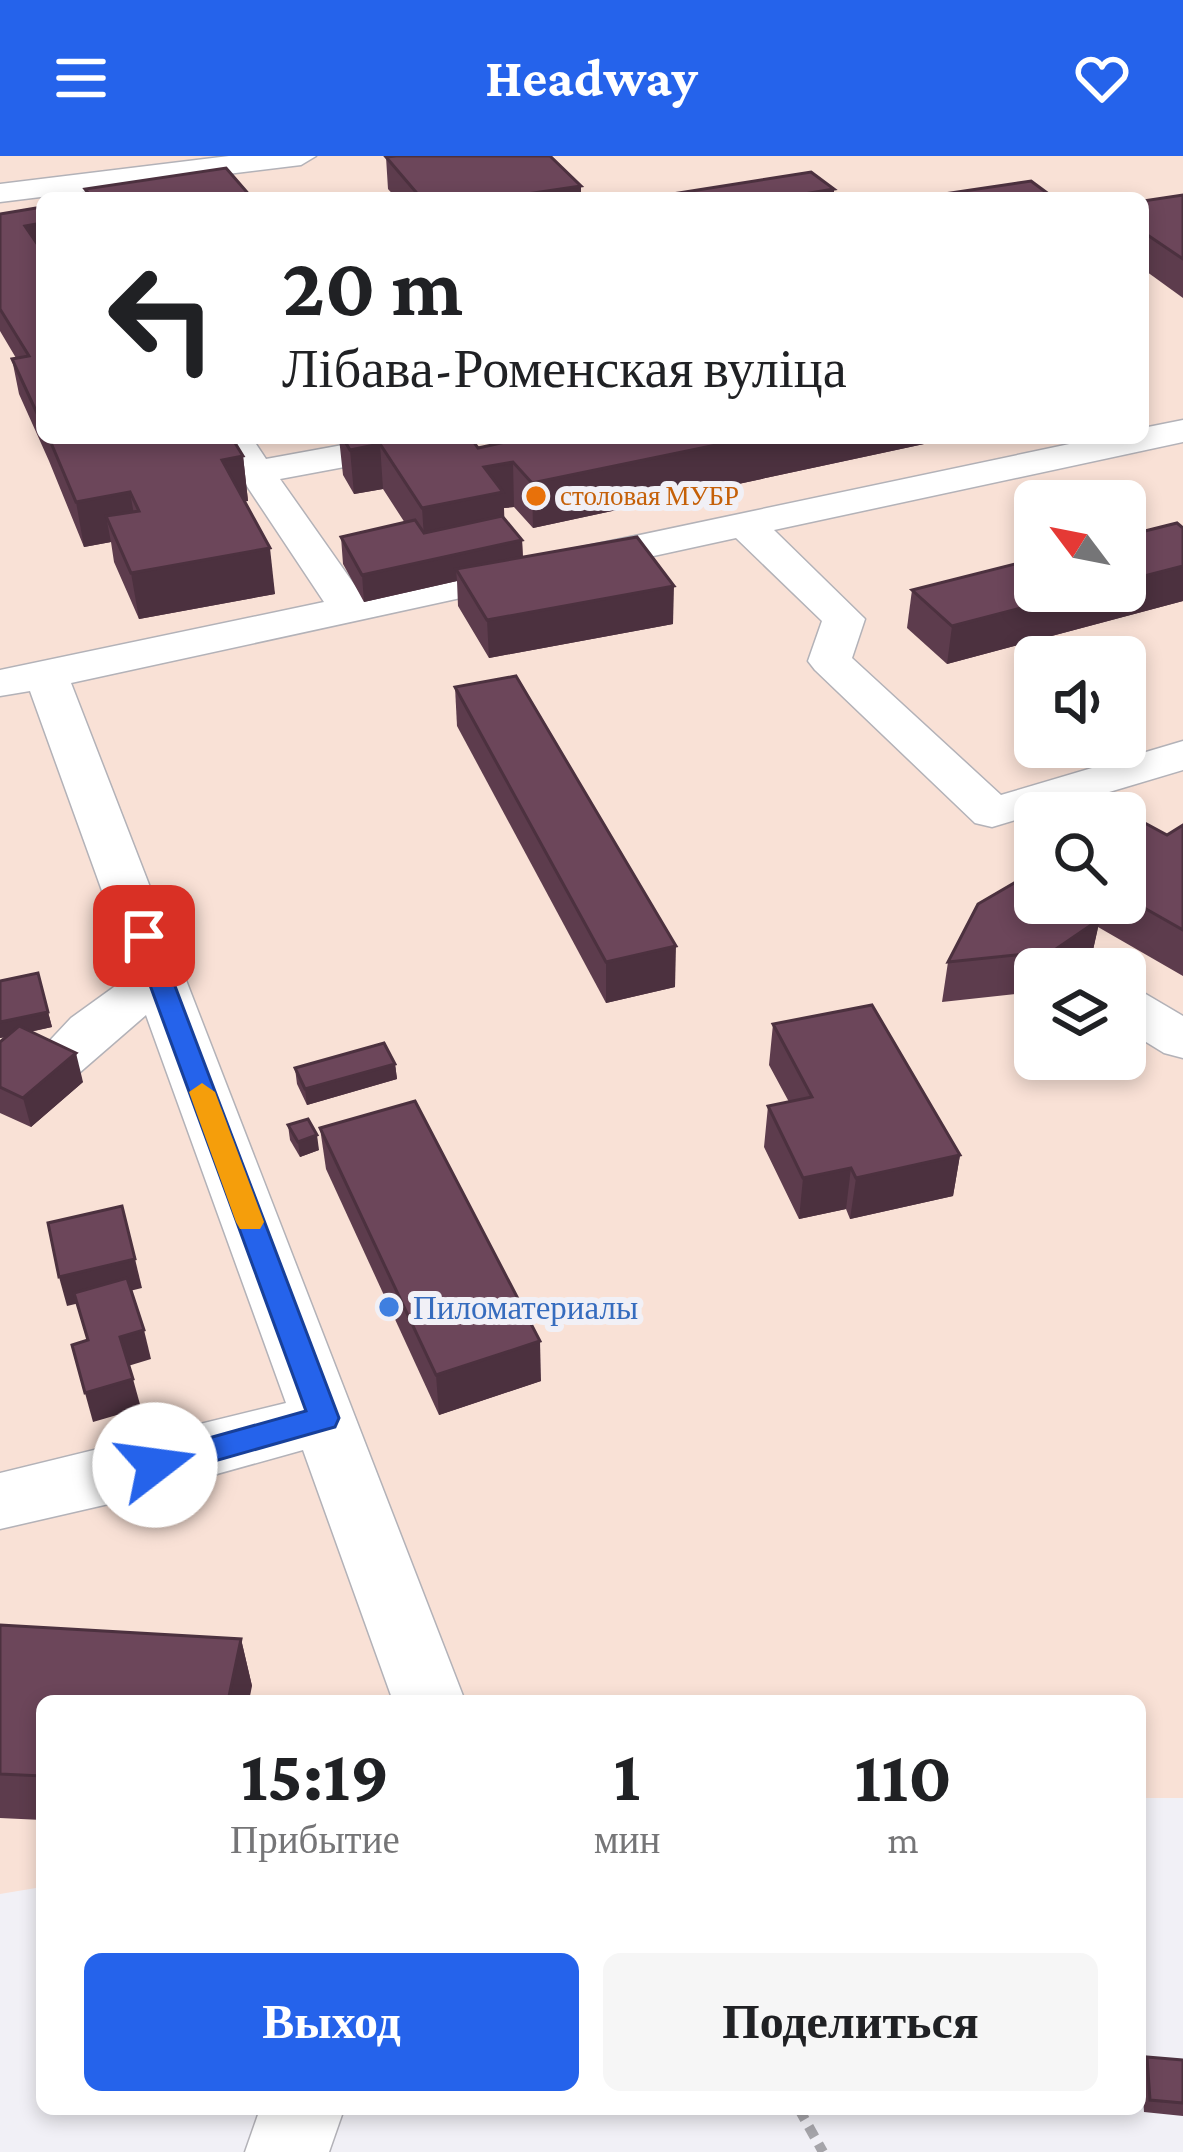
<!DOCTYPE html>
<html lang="ru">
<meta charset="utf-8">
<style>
body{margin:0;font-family:"Crimson Pro",serif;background:#f6f6f6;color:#202124;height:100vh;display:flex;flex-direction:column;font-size:45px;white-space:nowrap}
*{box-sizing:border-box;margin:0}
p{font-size:39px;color:#757577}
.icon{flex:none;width:66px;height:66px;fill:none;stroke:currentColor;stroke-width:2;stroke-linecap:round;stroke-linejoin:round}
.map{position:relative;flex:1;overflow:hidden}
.panel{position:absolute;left:36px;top:1539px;width:1110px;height:420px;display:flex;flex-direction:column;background:#fff;border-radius:18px;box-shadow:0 6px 18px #0003}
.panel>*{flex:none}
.banner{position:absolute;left:36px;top:36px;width:1113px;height:252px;border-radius:18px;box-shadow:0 6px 18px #0003;background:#fff;color:#202124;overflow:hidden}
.needle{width:78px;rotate:302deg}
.controls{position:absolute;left:1014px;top:324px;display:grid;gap:24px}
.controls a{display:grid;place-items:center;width:132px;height:132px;border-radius:18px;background:#fff;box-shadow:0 6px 18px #0003;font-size:60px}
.pin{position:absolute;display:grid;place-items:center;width:102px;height:102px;color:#fff;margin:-51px;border-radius:24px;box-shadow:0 6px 18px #0006}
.me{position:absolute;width:132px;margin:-66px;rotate:75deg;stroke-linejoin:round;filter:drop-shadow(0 0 9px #0008)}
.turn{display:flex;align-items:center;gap:42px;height:252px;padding:0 48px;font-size:54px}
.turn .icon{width:156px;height:156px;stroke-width:2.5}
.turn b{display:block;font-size:84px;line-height:102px}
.eta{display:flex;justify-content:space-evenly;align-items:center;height:204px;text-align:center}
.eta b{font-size:72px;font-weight:700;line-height:84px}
.primary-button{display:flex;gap:24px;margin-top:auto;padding:24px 48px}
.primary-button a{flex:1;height:138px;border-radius:18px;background:#2563eb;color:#fff;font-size:48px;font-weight:700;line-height:138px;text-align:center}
.primary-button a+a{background:#f6f6f6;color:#202124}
header{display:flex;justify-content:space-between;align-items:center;height:156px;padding:0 48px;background:#2563eb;color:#fff;font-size:54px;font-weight:700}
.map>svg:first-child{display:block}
.industrial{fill:#f9e1d6;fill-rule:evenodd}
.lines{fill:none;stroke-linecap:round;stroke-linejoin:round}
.minor-casing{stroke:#b3b2b8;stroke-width:3}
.path{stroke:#a6a5aa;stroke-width:10;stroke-dasharray:12 8;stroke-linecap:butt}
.minor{fill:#fff;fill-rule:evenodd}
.wall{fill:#5d3c4d}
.shaded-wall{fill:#4c313f}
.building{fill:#6c465a;stroke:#4c313f;stroke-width:3}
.route{fill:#2563eb;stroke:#184099;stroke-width:3}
.slow{fill:#f59e0b}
.food-dot{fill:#e8710a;stroke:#f1f0f6;stroke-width:4.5}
.shop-dot{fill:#3f7fe0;stroke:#f1f0f6;stroke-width:4.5}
.labels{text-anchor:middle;stroke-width:12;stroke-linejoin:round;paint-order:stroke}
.far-food-label{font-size:27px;fill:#c56008;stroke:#f1f0f6;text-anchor:start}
.shop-label{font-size:33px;fill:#366cbe;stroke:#f1f0f6;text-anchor:start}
</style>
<header><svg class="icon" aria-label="menu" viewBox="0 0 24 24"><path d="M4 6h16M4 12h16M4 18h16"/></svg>Headway<svg class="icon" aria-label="heart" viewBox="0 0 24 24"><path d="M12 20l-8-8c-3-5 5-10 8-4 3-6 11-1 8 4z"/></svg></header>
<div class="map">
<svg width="1183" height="1996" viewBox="0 0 1183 1996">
<rect width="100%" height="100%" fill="#f1f0f6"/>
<!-- industrial -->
<path class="industrial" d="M 0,0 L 1183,0 L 1183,1642 L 1140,1642 L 1140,1545 L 42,1545 L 42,1731 L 0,1738 ZM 42,42 L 1143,42 L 1143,282 L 42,282 ZM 1035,345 L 1125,345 L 1125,435 L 1035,435 ZM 1035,501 L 1125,501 L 1125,591 L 1035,591 ZM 1035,657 L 1125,657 L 1125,747 L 1035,747 ZM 1035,813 L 1125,813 L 1125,903 L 1035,903 Z"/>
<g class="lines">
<defs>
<g id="minor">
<path d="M 229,0 L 316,0 L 301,9 L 0,46 L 0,28 Z"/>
<path d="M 1183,264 L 1183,286 L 774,374 L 865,463 L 852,502 L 1001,639 L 1183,585 L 1183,614 L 992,671 L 975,667 L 815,514 L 808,505 L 822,465 L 736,382 L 71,527 L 465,1545 L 393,1545 L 303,1294 L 113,1347 L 0,1373 L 0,1317 L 286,1247 L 146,859 L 71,924 L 52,929 L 33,924 L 25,911 L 71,862 L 132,818 L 30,535 L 0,540 L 0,514 L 324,446 L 215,282 L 252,282 L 266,303 L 381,282 L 459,282 L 454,290 L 441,293 L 280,323 L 361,438 L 1098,282 L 1143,282 L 1143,272 Z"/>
<path d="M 1125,832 L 1144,837 L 1183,860 L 1183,902 L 1164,897 L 1125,873 Z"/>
<path d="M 260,1953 L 344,1953 L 329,1996 L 245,1996 Z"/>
</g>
</defs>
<!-- minor casing -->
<use href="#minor" class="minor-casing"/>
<!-- path -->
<path class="path" d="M 799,1953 L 823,1996"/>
<!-- minor -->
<use href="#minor" class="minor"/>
</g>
<!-- wall -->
<g class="wall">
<path d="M 386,1 L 581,30 L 581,42 L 396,42 L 388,33 Z"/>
<path d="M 1183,39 L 1183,142 L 1143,113 L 1143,45 Z"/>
<path d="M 42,51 L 42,282 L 232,282 L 243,300 L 248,345 L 245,345 L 275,438 L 139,463 L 114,406 L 111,386 L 84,391 L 49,305 L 19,238 L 12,203 L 16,202 L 0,175 L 0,58 Z"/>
<path d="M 339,282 L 471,282 L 478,292 L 524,282 L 952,282 L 533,372 L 514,351 L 504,352 L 504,363 L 522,384 L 523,401 L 673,468 L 489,502 L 458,450 L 457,425 L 364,446 L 343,408 L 341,381 L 405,367 L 383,333 L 354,338 L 343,319 Z"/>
<path d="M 1183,372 L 1183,445 L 947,508 L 907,472 L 912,434 Z"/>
<path d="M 455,531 L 675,831 L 606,847 L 457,570 Z"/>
<path d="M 1125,663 L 1167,679 L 1183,669 L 1183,820 L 1098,771 L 1091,803 L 1077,813 L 1035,813 L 1035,836 L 942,846 L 948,806 L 1035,747 L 1125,747 Z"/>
<path d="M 0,825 L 48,856 L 52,871 L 30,876 L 83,926 L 31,971 L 0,957 L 0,886 L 6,881 L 0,882 Z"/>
<path d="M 773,868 L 960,999 L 953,1040 L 850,1063 L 846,1053 L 799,1063 L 764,991 L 768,950 L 789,946 L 769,909 Z"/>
<path d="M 395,908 L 397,923 L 307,949 L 297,928 L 295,912 Z"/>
<path d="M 288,969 L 319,994 L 300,1001 L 290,984 Z"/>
<path d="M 320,972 L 541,1225 L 439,1259 L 326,1013 Z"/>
<path d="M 0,1469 L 241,1483 L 252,1530 L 42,1545 L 42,1664 L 0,1662 Z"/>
<path d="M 1147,1901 L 1183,1904 L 1183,1960 L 1144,1956 L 1141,1913 Z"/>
</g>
<!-- shaded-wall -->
<g class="shaded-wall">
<path d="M 581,30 L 581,42 L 500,42 Z"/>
<path d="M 834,33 L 834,42 L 780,42 Z"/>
<path d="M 42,67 L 42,101 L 25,70 Z"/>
<path d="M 750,282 L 952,282 L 533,372 L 532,327 Z"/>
<path d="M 380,288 L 383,333 L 354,338 L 350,294 Z"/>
<path d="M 243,300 L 248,345 L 228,348 L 222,304 Z"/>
<path d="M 513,306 L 514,351 L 504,352 L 505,381 L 425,397 L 422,352 L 484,311 Z"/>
<path d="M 130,336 L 138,381 L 106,360 L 111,386 L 84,391 L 76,346 Z"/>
<path d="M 522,384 L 523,411 L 456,413 L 457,425 L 364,446 L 362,419 Z"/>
<path d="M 270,392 L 275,438 L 139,463 L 131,417 Z"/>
<path d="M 1183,410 L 1183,445 L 947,508 L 952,470 L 1086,435 L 1125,435 L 1125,425 Z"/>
<path d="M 674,430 L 673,468 L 489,502 L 487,464 Z"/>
<path d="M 1067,747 L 1092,747 L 1088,765 Z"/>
<path d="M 1100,763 L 1091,803 L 1077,813 L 1049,813 L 1053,795 Z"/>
<path d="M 676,790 L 675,831 L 606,847 L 606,806 Z"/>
<path d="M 48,856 L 52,871 L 0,882 L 0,866 Z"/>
<path d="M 76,897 L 83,926 L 31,971 L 23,942 Z"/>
<path d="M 395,908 L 397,923 L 307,949 L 305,933 Z"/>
<path d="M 317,979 L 319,994 L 300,1001 L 298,986 Z"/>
<path d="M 960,999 L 953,1040 L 850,1063 L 856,1022 Z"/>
<path d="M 851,1012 L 846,1053 L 799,1063 L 803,1022 Z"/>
<path d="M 135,1103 L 142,1132 L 67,1150 L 59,1121 Z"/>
<path d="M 144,1174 L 151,1203 L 128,1210 L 120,1181 Z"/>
<path d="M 540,1185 L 541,1225 L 439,1259 L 436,1219 Z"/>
<path d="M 133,1223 L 141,1252 L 93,1266 L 85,1237 Z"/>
<path d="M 241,1483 L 252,1530 L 249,1545 L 228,1545 Z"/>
</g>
<!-- building -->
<g class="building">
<path d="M 396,0 L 550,0 L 581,30 L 500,42 L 421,42 L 386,1 Z"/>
<path d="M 226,12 L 252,42 L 92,42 L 85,33 Z"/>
<path d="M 811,16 L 834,33 L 780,42 L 647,42 Z"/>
<path d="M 1031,25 L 1054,42 L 917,42 Z"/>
<path d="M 1183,39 L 1183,103 L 1143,76 L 1143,45 Z"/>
<path d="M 42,51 L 42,67 L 25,70 L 42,95 L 42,268 L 12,203 L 29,200 L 0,153 L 0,58 Z"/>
<path d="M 49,282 L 232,282 L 243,300 L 222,304 L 270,392 L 131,417 L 106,360 L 139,355 L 130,336 L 76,346 Z"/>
<path d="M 343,282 L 471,282 L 478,292 L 524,282 L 750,282 L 532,327 L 513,306 L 484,311 L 503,336 L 422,352 L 380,288 L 350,294 Z"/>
<path d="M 502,360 L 522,384 L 362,419 L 341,381 L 415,364 L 424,377 Z"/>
<path d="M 1177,367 L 1183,372 L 1183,410 L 1125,425 L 1125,380 Z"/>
<path d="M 637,381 L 674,430 L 487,464 L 456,413 Z"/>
<path d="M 1035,403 L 1035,435 L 1086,435 L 952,470 L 912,434 Z"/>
<path d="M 516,520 L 676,790 L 606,806 L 455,531 Z"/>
<path d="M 1130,659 L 1167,679 L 1183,669 L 1183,774 L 1125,741 L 1125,663 Z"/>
<path d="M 1035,715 L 1035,747 L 1073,747 L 1100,763 L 1053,795 L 948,806 L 978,748 Z"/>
<path d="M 38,817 L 48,856 L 0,866 L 0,825 Z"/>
<path d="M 872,849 L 960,999 L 856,1022 L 851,1012 L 803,1022 L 768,950 L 812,941 L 773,868 Z"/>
<path d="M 19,870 L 76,897 L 23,942 L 0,931 L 0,886 Z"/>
<path d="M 384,887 L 395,908 L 305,933 L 295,912 Z"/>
<path d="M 415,945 L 540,1185 L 436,1219 L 320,972 Z"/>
<path d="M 308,963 L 317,979 L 298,986 L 288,969 Z"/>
<path d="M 122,1050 L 135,1103 L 59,1121 L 48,1067 Z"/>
<path d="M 127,1122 L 144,1174 L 120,1181 L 133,1223 L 85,1237 L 72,1189 L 88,1184 L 74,1137 Z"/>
<path d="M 0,1469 L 241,1483 L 228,1545 L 42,1545 L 42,1620 L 0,1618 Z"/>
<path d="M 1147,1901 L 1183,1904 L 1183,1947 L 1150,1944 Z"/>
</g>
<!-- route -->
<path class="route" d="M 144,772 L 156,780 L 339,1262 L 335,1271 L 324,1274 L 155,1322 L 144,1318 L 139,1309 L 144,1300 L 306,1255 L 132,780 Z"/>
<!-- slow -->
<path class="slow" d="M 202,927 L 215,936 L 264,1066 L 260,1073 L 240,1073 L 236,1066 L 189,936 Z"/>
<!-- markers -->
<circle class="food-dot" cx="536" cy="340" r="12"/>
<circle class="shop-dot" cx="389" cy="1151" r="12"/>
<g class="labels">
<!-- far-food labels -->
<g class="far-food-label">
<text x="560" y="349">столовая МУБР</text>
</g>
<!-- shop labels -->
<g class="shop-label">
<text x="413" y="1163">Пиломатериалы</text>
</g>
</g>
</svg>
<div class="controls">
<a><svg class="needle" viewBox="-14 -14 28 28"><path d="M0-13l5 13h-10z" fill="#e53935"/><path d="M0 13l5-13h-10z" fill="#757577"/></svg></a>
<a><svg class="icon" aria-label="sound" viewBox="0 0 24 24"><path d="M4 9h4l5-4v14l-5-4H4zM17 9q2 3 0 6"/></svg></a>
<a><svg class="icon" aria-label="search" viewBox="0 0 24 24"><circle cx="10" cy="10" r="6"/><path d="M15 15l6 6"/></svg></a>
<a><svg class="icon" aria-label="layers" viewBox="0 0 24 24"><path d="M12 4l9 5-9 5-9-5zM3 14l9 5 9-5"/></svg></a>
</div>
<div class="pin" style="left:144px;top:780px;background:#d93025"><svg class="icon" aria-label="arrive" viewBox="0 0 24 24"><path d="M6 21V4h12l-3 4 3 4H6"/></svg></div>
<svg class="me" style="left:155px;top:1309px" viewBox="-20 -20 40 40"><circle r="19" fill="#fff"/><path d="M0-13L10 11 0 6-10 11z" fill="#2563eb"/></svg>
<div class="banner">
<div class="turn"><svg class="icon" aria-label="left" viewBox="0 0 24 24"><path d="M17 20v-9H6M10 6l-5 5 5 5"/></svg><div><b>20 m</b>Лібава-Роменская вуліца</div></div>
</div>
<section class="panel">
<div class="eta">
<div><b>15:19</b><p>Прибытие</p></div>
<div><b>1</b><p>мин</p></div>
<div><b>110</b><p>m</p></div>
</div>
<div class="primary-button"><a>Выход</a><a>Поделиться</a></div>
</section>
</div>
